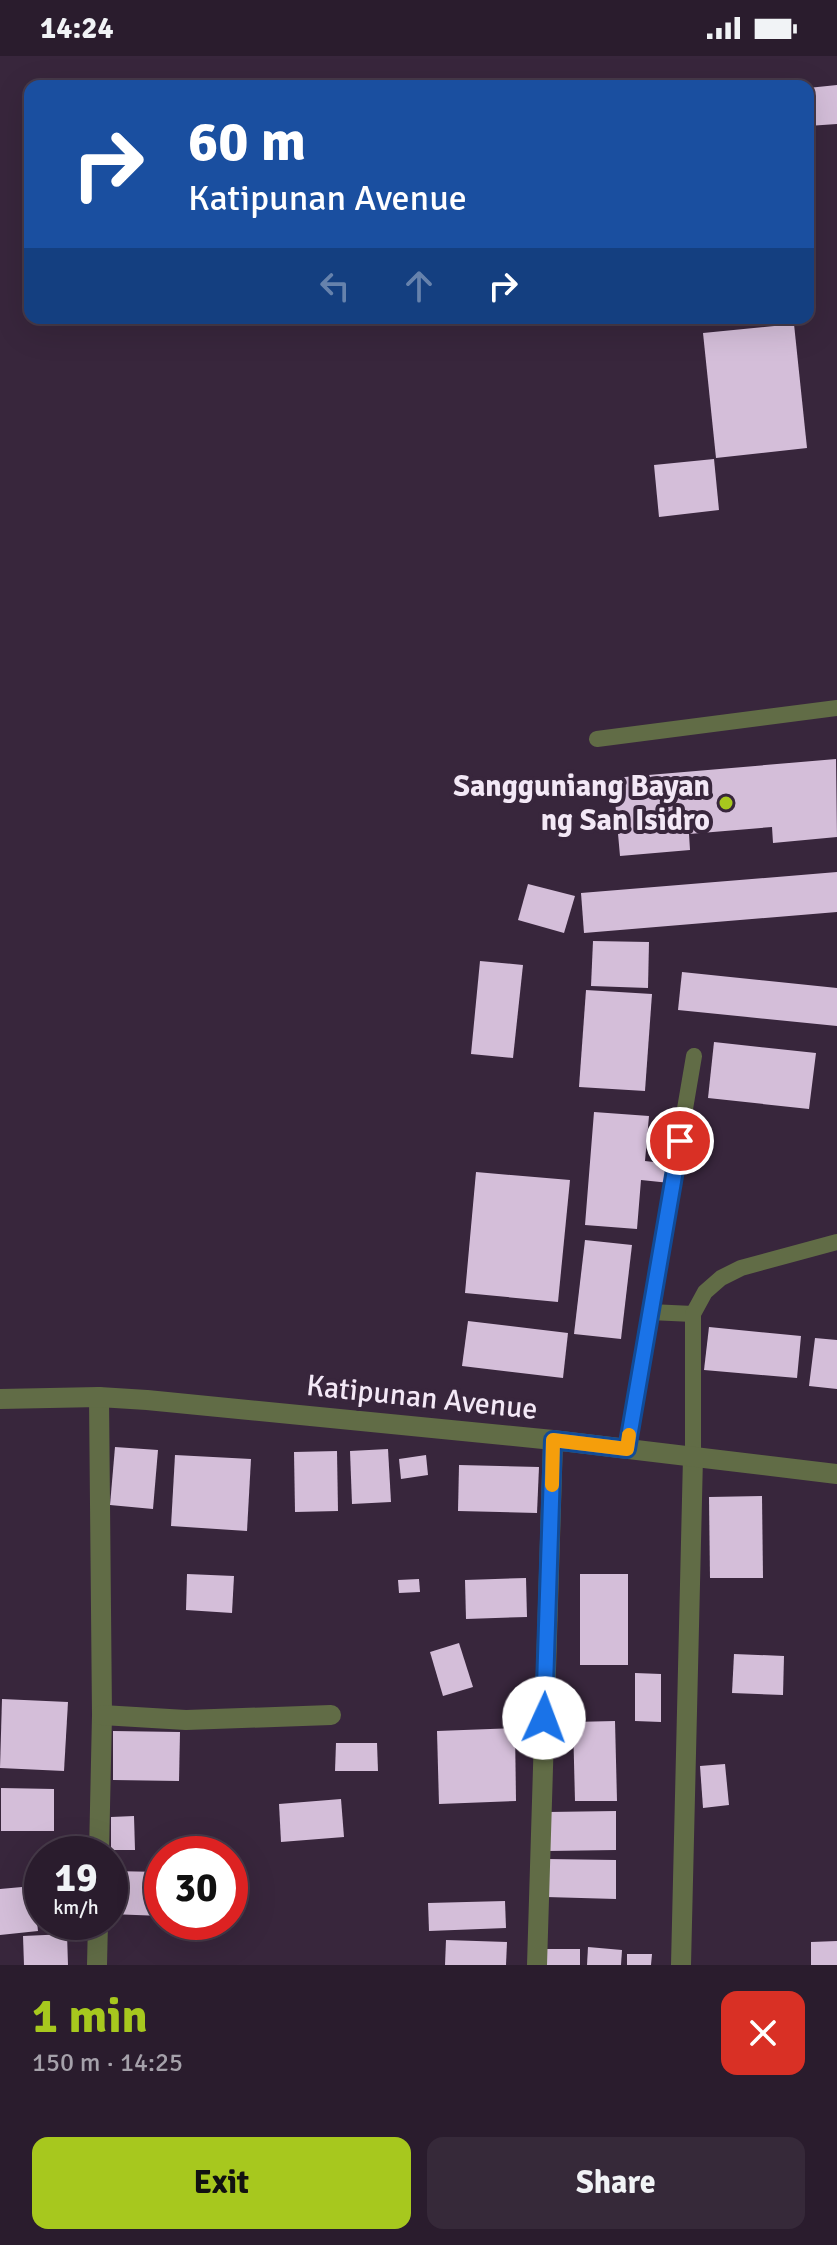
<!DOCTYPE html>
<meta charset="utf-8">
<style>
body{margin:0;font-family:Signika,sans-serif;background:#362939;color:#f1f3f6;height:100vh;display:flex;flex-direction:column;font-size:30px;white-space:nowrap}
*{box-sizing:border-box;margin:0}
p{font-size:26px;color:#a5a1aa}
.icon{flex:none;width:44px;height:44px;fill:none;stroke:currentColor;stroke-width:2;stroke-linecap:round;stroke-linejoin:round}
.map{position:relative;height:1909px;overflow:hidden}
.drawer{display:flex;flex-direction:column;background:#2a1c2d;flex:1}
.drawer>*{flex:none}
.top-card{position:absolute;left:24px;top:24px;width:790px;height:244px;border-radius:16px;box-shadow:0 8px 32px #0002,0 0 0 2px #463a49;background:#1a4fa0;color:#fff;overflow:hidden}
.speed{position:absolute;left:24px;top:1780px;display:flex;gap:16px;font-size:40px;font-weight:700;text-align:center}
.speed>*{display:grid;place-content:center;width:104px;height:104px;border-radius:50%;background:#2a1c2d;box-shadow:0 8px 32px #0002,0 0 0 2px #463a49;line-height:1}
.speed small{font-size:20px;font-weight:400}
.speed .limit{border:12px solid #d22;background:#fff;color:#111}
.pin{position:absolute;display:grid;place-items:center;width:68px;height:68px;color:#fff;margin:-34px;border:4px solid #fff;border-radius:50%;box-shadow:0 2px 8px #0007}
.me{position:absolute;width:88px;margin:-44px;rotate:2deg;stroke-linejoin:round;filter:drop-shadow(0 0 6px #0008)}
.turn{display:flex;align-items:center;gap:28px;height:168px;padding:0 32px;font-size:36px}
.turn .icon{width:104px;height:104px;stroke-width:2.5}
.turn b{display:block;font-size:56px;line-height:68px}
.lanes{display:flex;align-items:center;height:76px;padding:0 32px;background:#0003;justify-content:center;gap:40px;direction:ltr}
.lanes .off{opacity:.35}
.round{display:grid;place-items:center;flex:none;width:84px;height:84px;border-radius:16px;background:#362939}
.summary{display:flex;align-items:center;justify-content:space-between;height:136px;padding:0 32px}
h1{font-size:48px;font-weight:700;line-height:60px;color:#a7c81e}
.cta{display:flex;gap:16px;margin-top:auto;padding:16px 32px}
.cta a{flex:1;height:92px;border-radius:16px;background:#a7c81e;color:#111;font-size:32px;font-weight:700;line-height:92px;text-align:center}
.cta a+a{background:#362939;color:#f1f3f6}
.status{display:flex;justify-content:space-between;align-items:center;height:56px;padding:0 40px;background:#2a1c2d;direction:ltr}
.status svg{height:22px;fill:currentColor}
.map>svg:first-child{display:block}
.building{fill:#d4bed9}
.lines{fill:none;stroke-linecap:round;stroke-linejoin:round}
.service{stroke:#616c46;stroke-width:16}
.minor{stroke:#616c46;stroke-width:20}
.tertiary{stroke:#616c46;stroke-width:20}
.route-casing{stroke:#114b97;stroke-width:20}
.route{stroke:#1a73e8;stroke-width:14}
.slow{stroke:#f59e0b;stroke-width:14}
.poi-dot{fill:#a7c81e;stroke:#38263c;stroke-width:3}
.labels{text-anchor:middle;stroke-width:8;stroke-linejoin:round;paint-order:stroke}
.poi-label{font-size:30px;font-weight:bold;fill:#f3e8f6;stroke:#38263c;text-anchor:end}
.street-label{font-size:30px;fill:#f3e8f6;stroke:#38263c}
</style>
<div class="status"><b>14:24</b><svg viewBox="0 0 49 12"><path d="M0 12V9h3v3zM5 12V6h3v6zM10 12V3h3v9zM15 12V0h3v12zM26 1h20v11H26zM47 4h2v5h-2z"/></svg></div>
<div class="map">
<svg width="837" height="1909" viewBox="0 0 837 1909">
<rect width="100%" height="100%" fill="#38263c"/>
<!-- building -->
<g class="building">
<path d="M 837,29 L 837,68 L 808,70 L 808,32 Z"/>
<path d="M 794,268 L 807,392 L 716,402 L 703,277 Z"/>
<path d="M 714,403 L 719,454 L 659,461 L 654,409 Z"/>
<path d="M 836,703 L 837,781 L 773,787 L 772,771 L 689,778 L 690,794 L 620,800 L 613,722 Z"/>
<path d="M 837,816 L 837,856 L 584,877 L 581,837 Z"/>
<path d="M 528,828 L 575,840 L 564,877 L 518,864 Z"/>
<path d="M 593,885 L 649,886 L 648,932 L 591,930 Z"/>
<path d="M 480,905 L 523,909 L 513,1002 L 471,998 Z"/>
<path d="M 682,916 L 837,932 L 837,970 L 678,954 Z"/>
<path d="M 586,934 L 652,938 L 645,1035 L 579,1031 Z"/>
<path d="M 714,986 L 816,997 L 809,1053 L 708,1042 Z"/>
<path d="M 594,1056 L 649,1060 L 645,1105 L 671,1108 L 670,1127 L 641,1124 L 637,1173 L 585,1169 Z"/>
<path d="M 476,1116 L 570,1124 L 558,1246 L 465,1237 Z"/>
<path d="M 585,1184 L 632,1189 L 621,1283 L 574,1278 Z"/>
<path d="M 468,1265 L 568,1277 L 563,1322 L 462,1310 Z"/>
<path d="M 709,1271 L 801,1280 L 797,1322 L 704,1314 Z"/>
<path d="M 815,1282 L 837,1284 L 837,1333 L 809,1330 Z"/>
<path d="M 115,1391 L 158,1394 L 153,1453 L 110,1449 Z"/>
<path d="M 388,1393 L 391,1446 L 352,1448 L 350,1395 Z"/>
<path d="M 337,1395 L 338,1455 L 295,1456 L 294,1396 Z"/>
<path d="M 175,1399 L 251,1403 L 247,1475 L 171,1470 Z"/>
<path d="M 426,1399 L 428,1419 L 401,1423 L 399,1403 Z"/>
<path d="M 459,1409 L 539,1411 L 537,1457 L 458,1455 Z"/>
<path d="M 762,1440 L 763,1522 L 710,1522 L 709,1441 Z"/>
<path d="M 187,1518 L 234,1520 L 232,1557 L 186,1554 Z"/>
<rect x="580" y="1518" width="48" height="91"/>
<path d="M 526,1522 L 527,1561 L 466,1563 L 465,1524 Z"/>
<path d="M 419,1523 L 420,1536 L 399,1537 L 398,1524 Z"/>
<path d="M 459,1587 L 473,1631 L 443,1640 L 430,1596 Z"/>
<path d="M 734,1598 L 784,1600 L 783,1639 L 732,1637 Z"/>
<path d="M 635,1617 L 661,1618 L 661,1666 L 635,1665 Z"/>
<path d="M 2,1643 L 68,1646 L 64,1715 L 0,1712 Z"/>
<path d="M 615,1665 L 617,1745 L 575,1745 L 573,1666 Z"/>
<path d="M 515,1672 L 516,1745 L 439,1748 L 437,1675 Z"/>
<path d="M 113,1675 L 180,1676 L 179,1725 L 113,1724 Z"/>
<path d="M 336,1687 L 377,1687 L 378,1715 L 335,1715 Z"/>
<path d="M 725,1708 L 729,1749 L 703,1752 L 700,1710 Z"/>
<path d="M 1,1732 L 54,1733 L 54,1775 L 1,1775 Z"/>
<path d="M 341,1743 L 344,1781 L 281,1786 L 279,1748 Z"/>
<path d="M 616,1755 L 616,1794 L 548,1795 L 548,1756 Z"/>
<path d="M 134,1760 L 135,1794 L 111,1794 L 111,1761 Z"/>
<path d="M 547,1803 L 616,1804 L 616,1843 L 546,1841 Z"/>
<path d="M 111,1815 L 162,1816 L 162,1860 L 110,1858 Z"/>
<path d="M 33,1830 L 38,1875 L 0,1879 L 0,1833 Z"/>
<path d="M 505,1845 L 506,1872 L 429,1875 L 428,1847 Z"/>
<path d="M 67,1878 L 68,1909 L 24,1909 L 23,1880 Z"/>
<path d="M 446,1884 L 507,1886 L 506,1909 L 445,1909 Z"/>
<path d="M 837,1885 L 837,1909 L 811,1909 L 811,1886 Z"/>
<path d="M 588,1891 L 622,1894 L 621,1909 L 587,1909 Z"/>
<rect x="545" y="1893" width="35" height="16"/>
<path d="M 627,1898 L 652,1898 L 651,1909 L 627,1909 Z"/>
</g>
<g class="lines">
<!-- service -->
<g class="service">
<path d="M 597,683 L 837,652"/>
<path d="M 650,1256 L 693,1258"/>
<path d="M 627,1393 L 694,1000"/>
<path d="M 693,1401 L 693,1258 L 705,1236 L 721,1222 L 741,1212 L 837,1186"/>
</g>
<!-- minor -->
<g class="minor">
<path d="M 99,1341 L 102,1659 L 99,1798"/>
<path d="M 102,1659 L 186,1664 L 331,1659"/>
<path d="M 97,1909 L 98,1866"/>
<path d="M 537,1909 L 553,1384"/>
<path d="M 681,1909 L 693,1401"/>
</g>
<!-- tertiary -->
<path class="tertiary" d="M 0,1343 L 99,1341 L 147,1344 L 553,1384 L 837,1418"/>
</g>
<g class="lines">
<defs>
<path id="route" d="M 544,1662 L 553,1384 L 627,1393 L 680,1085"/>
</defs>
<!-- route casing -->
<use href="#route" class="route-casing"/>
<!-- route -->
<use href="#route" class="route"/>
<!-- slow -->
<path class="slow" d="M 552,1429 L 553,1384 L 627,1393 L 629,1379"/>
</g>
<!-- markers -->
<circle class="poi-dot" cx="726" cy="747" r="8"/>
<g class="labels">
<!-- poi labels -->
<g class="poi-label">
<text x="710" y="740">Sangguniang Bayan<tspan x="710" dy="34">ng San Isidro</tspan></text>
</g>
<!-- street labels -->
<g class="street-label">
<text transform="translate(422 1341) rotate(6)" y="10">Katipunan Avenue</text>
</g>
</g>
</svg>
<div class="speed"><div>19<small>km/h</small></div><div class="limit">30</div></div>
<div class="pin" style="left:680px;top:1085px;background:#d93025"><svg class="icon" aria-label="arrive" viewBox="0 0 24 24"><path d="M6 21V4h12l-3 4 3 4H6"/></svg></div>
<svg class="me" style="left:544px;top:1662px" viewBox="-20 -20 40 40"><circle r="19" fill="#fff"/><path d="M0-13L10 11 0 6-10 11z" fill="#1a73e8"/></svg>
<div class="top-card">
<div class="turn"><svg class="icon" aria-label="right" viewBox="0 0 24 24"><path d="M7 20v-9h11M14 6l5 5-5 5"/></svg><div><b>60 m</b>Katipunan Avenue</div></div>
<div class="lanes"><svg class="icon off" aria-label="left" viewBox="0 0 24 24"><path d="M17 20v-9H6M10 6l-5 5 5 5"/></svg><svg class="icon off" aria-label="ahead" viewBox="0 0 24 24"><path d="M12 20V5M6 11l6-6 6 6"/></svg><svg class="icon" aria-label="right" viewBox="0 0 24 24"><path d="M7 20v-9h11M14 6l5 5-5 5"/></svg></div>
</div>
</div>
<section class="drawer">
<div class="summary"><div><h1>1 min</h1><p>150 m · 14:25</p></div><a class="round" style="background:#d93025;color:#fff"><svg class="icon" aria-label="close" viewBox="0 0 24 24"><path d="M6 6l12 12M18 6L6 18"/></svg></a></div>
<div class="cta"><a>Exit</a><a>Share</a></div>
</section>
